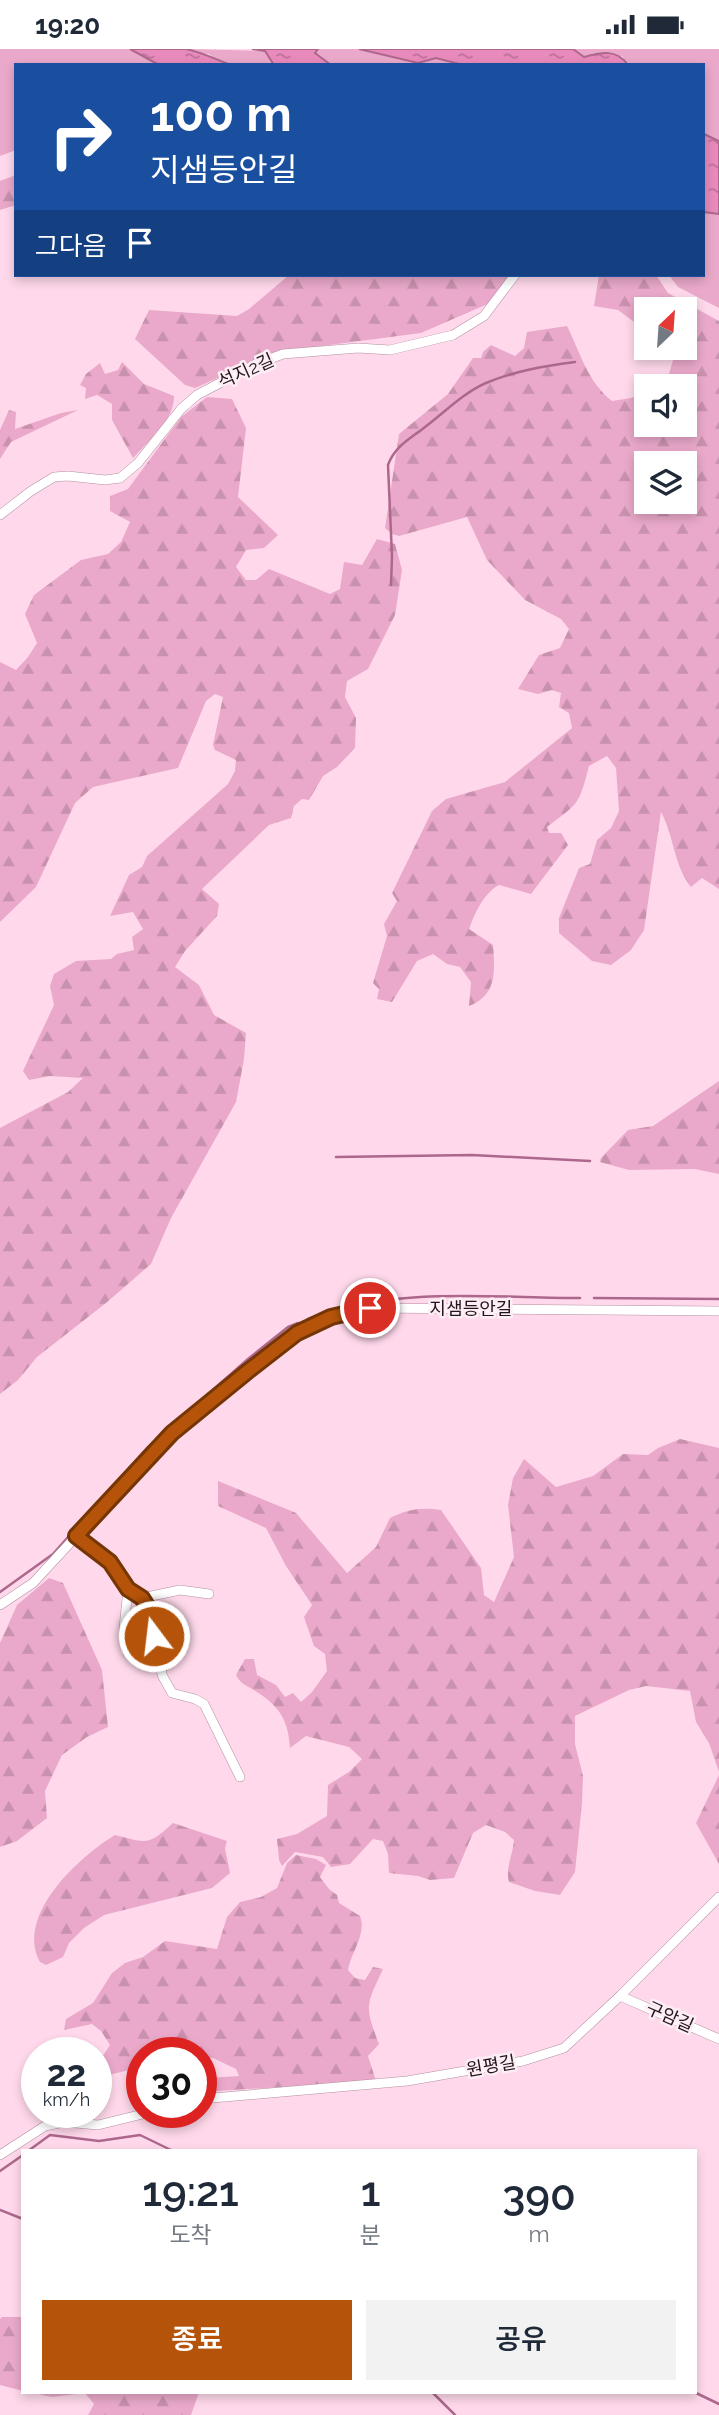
<!DOCTYPE html>
<html lang="ko">
<meta charset="utf-8">
<style>
body{margin:0;font-family:Raleway,"Noto Sans KR",sans-serif;background:#f2f2f3;color:#1f2937;height:100vh;display:flex;flex-direction:column;font-size:26px;white-space:nowrap}
*{box-sizing:border-box;margin:0}
p{font-size:23px;color:#747a83}
.icon{flex:none;width:38px;height:38px;fill:none;stroke:currentColor;stroke-width:2;stroke-linecap:round;stroke-linejoin:round}
.map{position:relative;flex:1;overflow:hidden}
.details{position:absolute;left:21px;top:2100px;width:676px;height:245px;display:flex;flex-direction:column;background:#fff;border-radius:0px;box-shadow:0 4px 10px #0003}
.details>*{flex:none}
.banner{position:absolute;left:14px;top:14px;width:691px;height:214px;border-radius:0px;box-shadow:0 4px 10px #0003;background:#1a4fa0;color:#fff;overflow:hidden}
.needle{width:46px;rotate:25deg}
.buttons{position:absolute;left:634px;top:248px;display:grid;gap:14px}
.buttons a{display:grid;place-items:center;width:63px;height:63px;border-radius:0px;background:#fff;box-shadow:0 4px 10px #0003;font-size:35px}
.speed{position:absolute;left:21px;top:1988px;display:flex;gap:14px;font-size:35px;font-weight:700;text-align:center}
.speed>*{display:grid;place-content:center;width:91px;height:91px;border-radius:50%;background:#fff;box-shadow:0 4px 10px #0003;line-height:1}
.speed small{font-size:18px;font-weight:400}
.speed .limit{border:10px solid #d22;background:#fff;color:#111}
.pin{position:absolute;display:grid;place-items:center;width:60px;height:60px;color:#fff;margin:-30px;border:4px solid #fff;border-radius:50%;box-shadow:0 2px 7px #0007}
.me{position:absolute;width:77px;margin:-38px;rotate:345deg;stroke-linejoin:round;filter:drop-shadow(0 0 5px #0008)}
.turn{display:flex;align-items:center;gap:24px;height:147px;padding:0 21px;font-size:32px}
.turn .icon{width:91px;height:91px;stroke-width:2.5}
.turn b{display:block;font-size:49px;line-height:60px}
.then{display:flex;align-items:center;height:66px;padding:0 21px;background:#0003;gap:14px;font-size:26px}
.eta{display:flex;justify-content:space-evenly;align-items:center;height:119px;text-align:center}
.eta b{font-size:42px;font-weight:600;line-height:49px}
.cta{display:flex;gap:14px;margin-top:auto;padding:14px 21px}
.cta a{flex:1;height:80px;border-radius:0px;background:#b45309;color:#fff;font-size:28px;font-weight:600;line-height:80px;text-align:center}
.cta a+a{background:#f2f2f3;color:#1f2937}
.status{display:flex;justify-content:space-between;align-items:center;height:49px;padding:0 35px;background:#fff;direction:ltr}
.status svg{height:19px;fill:currentColor}
.map>svg:first-child{display:block}
.green{fill:#eaa9ca}
.forest{fill:url(#forest-firs);fill-rule:evenodd}
.water{fill:url(#water-ripples);stroke:#ad678c;stroke-width:2}
.lines{fill:none;stroke-linecap:round;stroke-linejoin:round}
.stream{stroke:#ad678c;stroke-width:2.5}
.minor-casing{stroke:#b28fa0;stroke-width:10}
.minor{stroke:#fff;stroke-width:9}
.route-casing{stroke:#753606;stroke-width:18}
.route{stroke:#b45309;stroke-width:12}
.labels{text-anchor:middle;stroke-width:5;stroke-linejoin:round;paint-order:stroke}
.street-label{font-size:18px;fill:#22151b;stroke:#fdedf5}
</style>
<div class="status"><b>19:20</b><svg viewBox="0 0 49 12"><path d="M0 12V9h3v3zM5 12V6h3v6zM10 12V3h3v9zM15 12V0h3v12zM26 1h20v11H26zM47 4h2v5h-2z"/></svg></div>
<div class="map">
<svg width="719" height="2366" viewBox="0 0 719 2366">
<defs>
<pattern id="forest-firs" width="22" height="20" patternUnits="userSpaceOnUse" patternTransform="scale(1.75)"><rect width="22" height="20" fill="#eaa9ca"/><path d="M5 1l3.5 6h-7zM16 11l3.5 6h-7z" fill="#c891ad"/></pattern>
<pattern id="water-ripples" width="26" height="14" patternUnits="userSpaceOnUse" patternTransform="scale(1.75)"><rect width="26" height="14" fill="#e88abc"/><path d="M2 4q2-2 4 0t4 0M15 11q2-2 4 0t4 0" fill="none" stroke="#bc7098"/></pattern>
</defs>
<rect width="100%" height="100%" fill="#ffd9eb"/>
<!-- green -->
<g class="green">
<path d="M 0,0 L 130,0 L 159,16 L 16,16 L 16,101 L 0,107 Z"/>
<path d="M 187,0 L 265,2 L 274,16 L 232,16 L 217,11 L 209,5 L 196,4 Z"/>
<path d="M 318,0 L 359,0 L 418,14 L 436,9 L 463,16 L 331,16 L 315,3 Z"/>
<path d="M 573,0 L 719,0 L 719,92 L 704,85 L 704,16 L 628,16 L 622,7 L 584,8 Z"/>
<path d="M 704,163 L 719,165 L 719,259 L 678,238 L 669,226 L 704,226 Z"/>
</g>
<!-- forest -->
<g class="forest">
<path d="M 16,126 L 16,156 L 0,161 L 0,132 Z"/>
<path d="M 289,226 L 511,226 L 490,254 L 421,284 L 276,303 L 195,339 L 185,336 L 135,290 L 149,261 L 237,267 L 249,260 Z"/>
<path d="M 599,226 L 656,226 L 668,244 L 719,272 L 719,840 L 702,829 L 691,838 C 674,817 674,787 661,763 L 644,881 L 631,901 L 611,916 L 592,912 L 559,884 L 559,869 L 579,819 L 590,815 L 597,791 L 611,779 L 619,762 L 616,719 L 607,707 L 589,717 C 579,756 579,754 547,778 L 549,784 L 561,784 L 568,796 L 531,845 L 499,836 C 483,845 475,864 469,880 L 493,896 C 495,923 497,946 469,957 L 471,933 L 460,918 L 447,915 L 433,905 L 417,912 L 392,953 L 377,950 L 379,940 L 373,934 L 387,887 L 384,875 L 397,852 L 392,844 L 432,762 L 446,750 L 505,733 L 572,679 L 569,664 L 559,658 L 561,644 L 552,641 L 538,645 L 518,640 L 539,606 L 560,599 L 569,580 L 561,570 L 525,551 L 487,511 L 467,468 L 399,487 L 392,485 L 385,479 L 399,385 L 448,345 L 473,309 L 481,309 L 483,303 L 491,296 L 515,307 L 524,299 L 527,283 L 567,277 C 581,305 587,332 612,352 L 631,349 L 646,343 L 646,376 L 684,376 L 684,338 L 657,338 L 669,325 L 673,311 L 683,308 L 680,299 L 684,299 L 684,261 L 646,261 L 646,282 L 618,261 L 594,257 ZM 646,415 L 684,415 L 684,453 L 646,453 Z"/>
<path d="M 122,313 L 144,335 L 174,347 C 175,370 148,393 133,409 L 112,371 L 112,355 L 97,346 L 85,350 L 86,339 L 80,336 L 86,325 L 100,314 L 105,325 L 118,321 Z"/>
<path d="M 207,348 L 232,350 L 246,379 L 238,448 L 278,486 L 264,499 L 246,501 L 236,518 L 246,531 L 256,531 L 269,520 L 330,545 L 340,540 L 344,513 L 362,516 L 377,490 L 395,495 L 402,521 L 395,566 L 368,620 L 347,632 L 345,648 L 356,669 L 355,699 L 337,718 L 323,727 L 309,751 L 302,750 L 294,757 L 291,769 L 269,776 L 202,840 L 219,855 L 217,867 L 185,902 L 175,918 L 199,936 L 214,966 L 246,984 L 244,1010 L 236,1053 L 171,1169 L 151,1215 L 106,1254 L 37,1308 L 18,1331 L 0,1345 L 0,1079 L 68,1043 L 83,1029 L 50,1027 L 29,1031 L 23,1022 L 54,956 L 50,937 L 54,925 L 76,912 L 111,910 L 117,905 L 134,901 L 132,888 L 143,880 L 133,863 L 110,867 L 129,826 L 142,818 L 147,807 L 228,735 L 235,722 L 236,711 L 215,701 L 213,696 L 223,648 L 215,645 L 206,652 L 178,719 L 93,738 L 75,754 L 36,838 L 0,873 L 0,613 L 16,621 L 28,608 L 37,594 L 25,565 L 34,546 L 81,511 L 108,505 L 121,493 L 130,473 L 110,462 L 110,447 L 128,440 L 181,368 Z"/>
<path d="M 9,361 L 16,363 L 15,380 L 61,364 L 78,361 L 11,393 L 0,410 L 0,381 Z"/>
<path d="M 719,1032 L 719,1125 L 695,1120 L 629,1121 L 600,1113 L 601,1109 L 628,1081 L 653,1077 Z"/>
<path d="M 680,1390 L 719,1399 L 719,1723 L 709,1694 L 696,1673 L 690,1642 L 646,1637 L 629,1641 L 575,1667 L 575,1695 L 583,1727 L 582,1754 L 575,1823 L 560,1846 L 535,1842 L 509,1833 C 505,1820 513,1805 514,1791 L 505,1783 L 486,1776 L 473,1784 L 454,1829 L 430,1831 L 418,1827 L 389,1824 L 388,1805 L 383,1792 L 373,1790 L 350,1815 L 331,1818 L 323,1808 L 295,1803 L 282,1817 L 279,1811 L 277,1790 L 297,1785 L 327,1767 L 328,1736 L 349,1723 L 362,1710 L 349,1698 L 306,1687 L 290,1699 C 288,1671 280,1658 257,1643 C 248,1637 241,1636 236,1626 L 245,1610 L 254,1610 L 257,1626 L 276,1636 L 285,1648 L 293,1644 L 301,1653 L 312,1643 L 327,1622 L 325,1605 L 314,1597 L 304,1568 L 312,1556 L 286,1517 L 266,1479 L 218,1457 L 218,1432 L 296,1464 L 347,1524 L 376,1498 L 390,1469 C 408,1460 421,1458 441,1461 L 481,1519 L 484,1546 L 494,1553 L 514,1508 L 508,1456 L 513,1429 L 524,1410 L 556,1438 L 593,1427 L 623,1405 L 648,1406 L 658,1399 Z"/>
<path d="M 49,1529 L 63,1534 L 102,1621 L 108,1678 L 87,1688 L 62,1706 L 45,1742 L 47,1769 L 17,1792 L 0,1798 L 0,1594 L 17,1556 Z"/>
<path d="M 719,1726 L 719,1815 L 696,1774 Z"/>
<path d="M 173,1774 L 227,1792 L 225,1799 L 230,1824 L 212,1839 L 104,1866 L 84,1879 L 69,1894 L 63,1908 L 46,1916 L 40,1913 C 15,1866 79,1808 115,1786 C 147,1794 148,1797 173,1774 Z"/>
<path d="M 296,1806 L 316,1810 L 326,1816 L 320,1828 L 329,1840 L 337,1846 L 339,1854 L 360,1867 C 367,1885 351,1903 348,1921 L 355,1929 L 365,1931 L 373,1918 L 383,1920 C 366,1957 364,1956 379,1995 L 368,2007 L 376,2032 L 201,2043 L 207,2029 L 239,2027 L 236,2020 L 213,2009 L 201,2010 L 201,2004 L 142,2004 L 142,2018 L 104,2027 L 96,2023 L 96,2017 L 110,1996 L 101,1982 L 92,1975 L 64,1981 L 66,1970 L 93,1954 L 112,1924 L 125,1914 L 143,1908 L 165,1892 L 217,1900 L 227,1868 L 240,1853 L 261,1848 L 277,1839 L 287,1814 Z"/>
<path d="M 2,2268 L 23,2268 L 23,2342 L 0,2336 L 0,2270 Z"/>
<path d="M 29,2343 L 199,2343 L 191,2366 L 88,2366 L 94,2355 L 85,2344 L 52,2348 Z"/>
</g>
<!-- water -->
<g class="water">
<path d="M 130,0 C 148,0 168,0 186,0 C 202,3 216,11 232,16 L 159,16 Z"/>
<path d="M 252,0 L 318,0 L 315,4 L 331,16 L 274,16 L 265,2 Z"/>
<path d="M 359,0 L 573,0 L 584,8 C 602,3 617,0 628,16 L 463,16 L 436,9 L 418,14 Z"/>
<path d="M 704,85 L 719,92 L 719,165 L 704,163 Z"/>
</g>
<g class="lines">
<!-- stream -->
<g class="stream">
<path d="M 391,536 L 392,507 L 388,416 C 395,397 410,390 425,378 C 445,363 463,344 486,334 C 514,322 545,317 575,313"/>
<path d="M 336,1108 L 472,1106 L 590,1112"/>
<path d="M 594,1249 L 719,1250"/>
<path d="M 308,1270 C 390,1237 493,1249 580,1249"/>
<path d="M 0,1543 L 53,1505 L 147,1399 L 248,1310 L 288,1278 L 298,1274"/>
<path d="M 28,2102 L 50,2086 L 99,2092 L 140,2086 L 173,2102"/>
<path d="M 0,2122 L 23,2106"/>
<path d="M 0,2161 L 23,2170"/>
<path d="M 432,2343 L 455,2366"/>
<path d="M 694,2343 L 719,2355"/>
</g>
<defs>
<g id="minor">
<path d="M 0,466 L 31,442 L 54,428 L 68,427 L 105,431 L 120,429 L 138,414 L 181,360 L 197,346 L 256,315 L 283,305 L 358,299 L 390,301 L 453,286 L 484,267 L 515,226"/>
<path d="M 76,1487 L 110,1513 L 128,1540 L 142,1549 L 147,1557 L 160,1608 L 162,1626 L 172,1644 L 195,1650 L 204,1655 L 240,1728"/>
<path d="M 142,1549 L 180,1541 L 209,1545"/>
<path d="M 0,1556 L 33,1534 L 172,1384 L 248,1322 L 297,1284 L 331,1268 L 370,1259 L 719,1262"/>
<path d="M 128,1605 L 124,1579 L 128,1540"/>
<path d="M 620,1947 L 719,1990"/>
<path d="M 201,2050 L 407,2032 L 523,2012 L 564,1999 L 620,1947 L 719,1848"/>
<path d="M 0,2106 L 45,2077 L 64,2073 L 98,2076 L 151,2063"/>
</g>
</defs>
<!-- minor casing -->
<use href="#minor" class="minor-casing"/>
<!-- minor -->
<use href="#minor" class="minor"/>
</g>
<g class="lines">
<defs>
<path id="route" d="M 154,1587 L 147,1557 L 142,1549 L 128,1540 L 110,1513 L 76,1487 L 172,1384 L 248,1322 L 297,1284 L 331,1268 L 370,1259"/>
</defs>
<!-- route casing -->
<use href="#route" class="route-casing"/>
<!-- route -->
<use href="#route" class="route"/>
</g>
<g class="labels">
<!-- street labels -->
<g class="street-label">
<text transform="translate(246 322) rotate(-24)" y="6">석지2길</text>
<text x="471" y="1266">지샘등안길</text>
<text transform="translate(670 1968) rotate(24)" y="6">구암길</text>
<text transform="translate(491 2017) rotate(-10)" y="6">원평길</text>
</g>
</g>
</svg>
<div class="buttons">
<a><svg class="needle" viewBox="-14 -14 28 28"><path d="M0-13l5 13h-10z" fill="#e53935"/><path d="M0 13l5-13h-10z" fill="#747a83"/></svg></a>
<a><svg class="icon" aria-label="sound" viewBox="0 0 24 24"><path d="M4 9h4l5-4v14l-5-4H4zM17 9q2 3 0 6"/></svg></a>
<a><svg class="icon" aria-label="layers" viewBox="0 0 24 24"><path d="M12 4l9 5-9 5-9-5zM3 14l9 5 9-5"/></svg></a>
</div>
<div class="speed"><div>22<small>km/h</small></div><div class="limit">30</div></div>
<div class="pin" style="left:370px;top:1259px;background:#d93025"><svg class="icon" aria-label="arrive" viewBox="0 0 24 24"><path d="M6 21V4h12l-3 4 3 4H6"/></svg></div>
<svg class="me" style="left:154px;top:1587px" viewBox="-20 -20 40 40"><circle r="17" fill="#b45309" stroke="#fff" stroke-width="3"/><path d="M0-11L8 9 0 5-8 9z" fill="#fff"/></svg>
<div class="banner">
<div class="turn"><svg class="icon" aria-label="right" viewBox="0 0 24 24"><path d="M7 20v-9h11M14 6l5 5-5 5"/></svg><div><b>100 m</b>지샘등안길</div></div>
<div class="then">그다음<svg class="icon" aria-label="arrive" viewBox="0 0 24 24"><path d="M6 21V4h12l-3 4 3 4H6"/></svg></div>
</div>
<section class="details">
<div class="eta">
<div><b>19:21</b><p>도착</p></div>
<div><b>1</b><p>분</p></div>
<div><b>390</b><p>m</p></div>
</div>
<div class="cta"><a>종료</a><a>공유</a></div>
</section>
</div>
